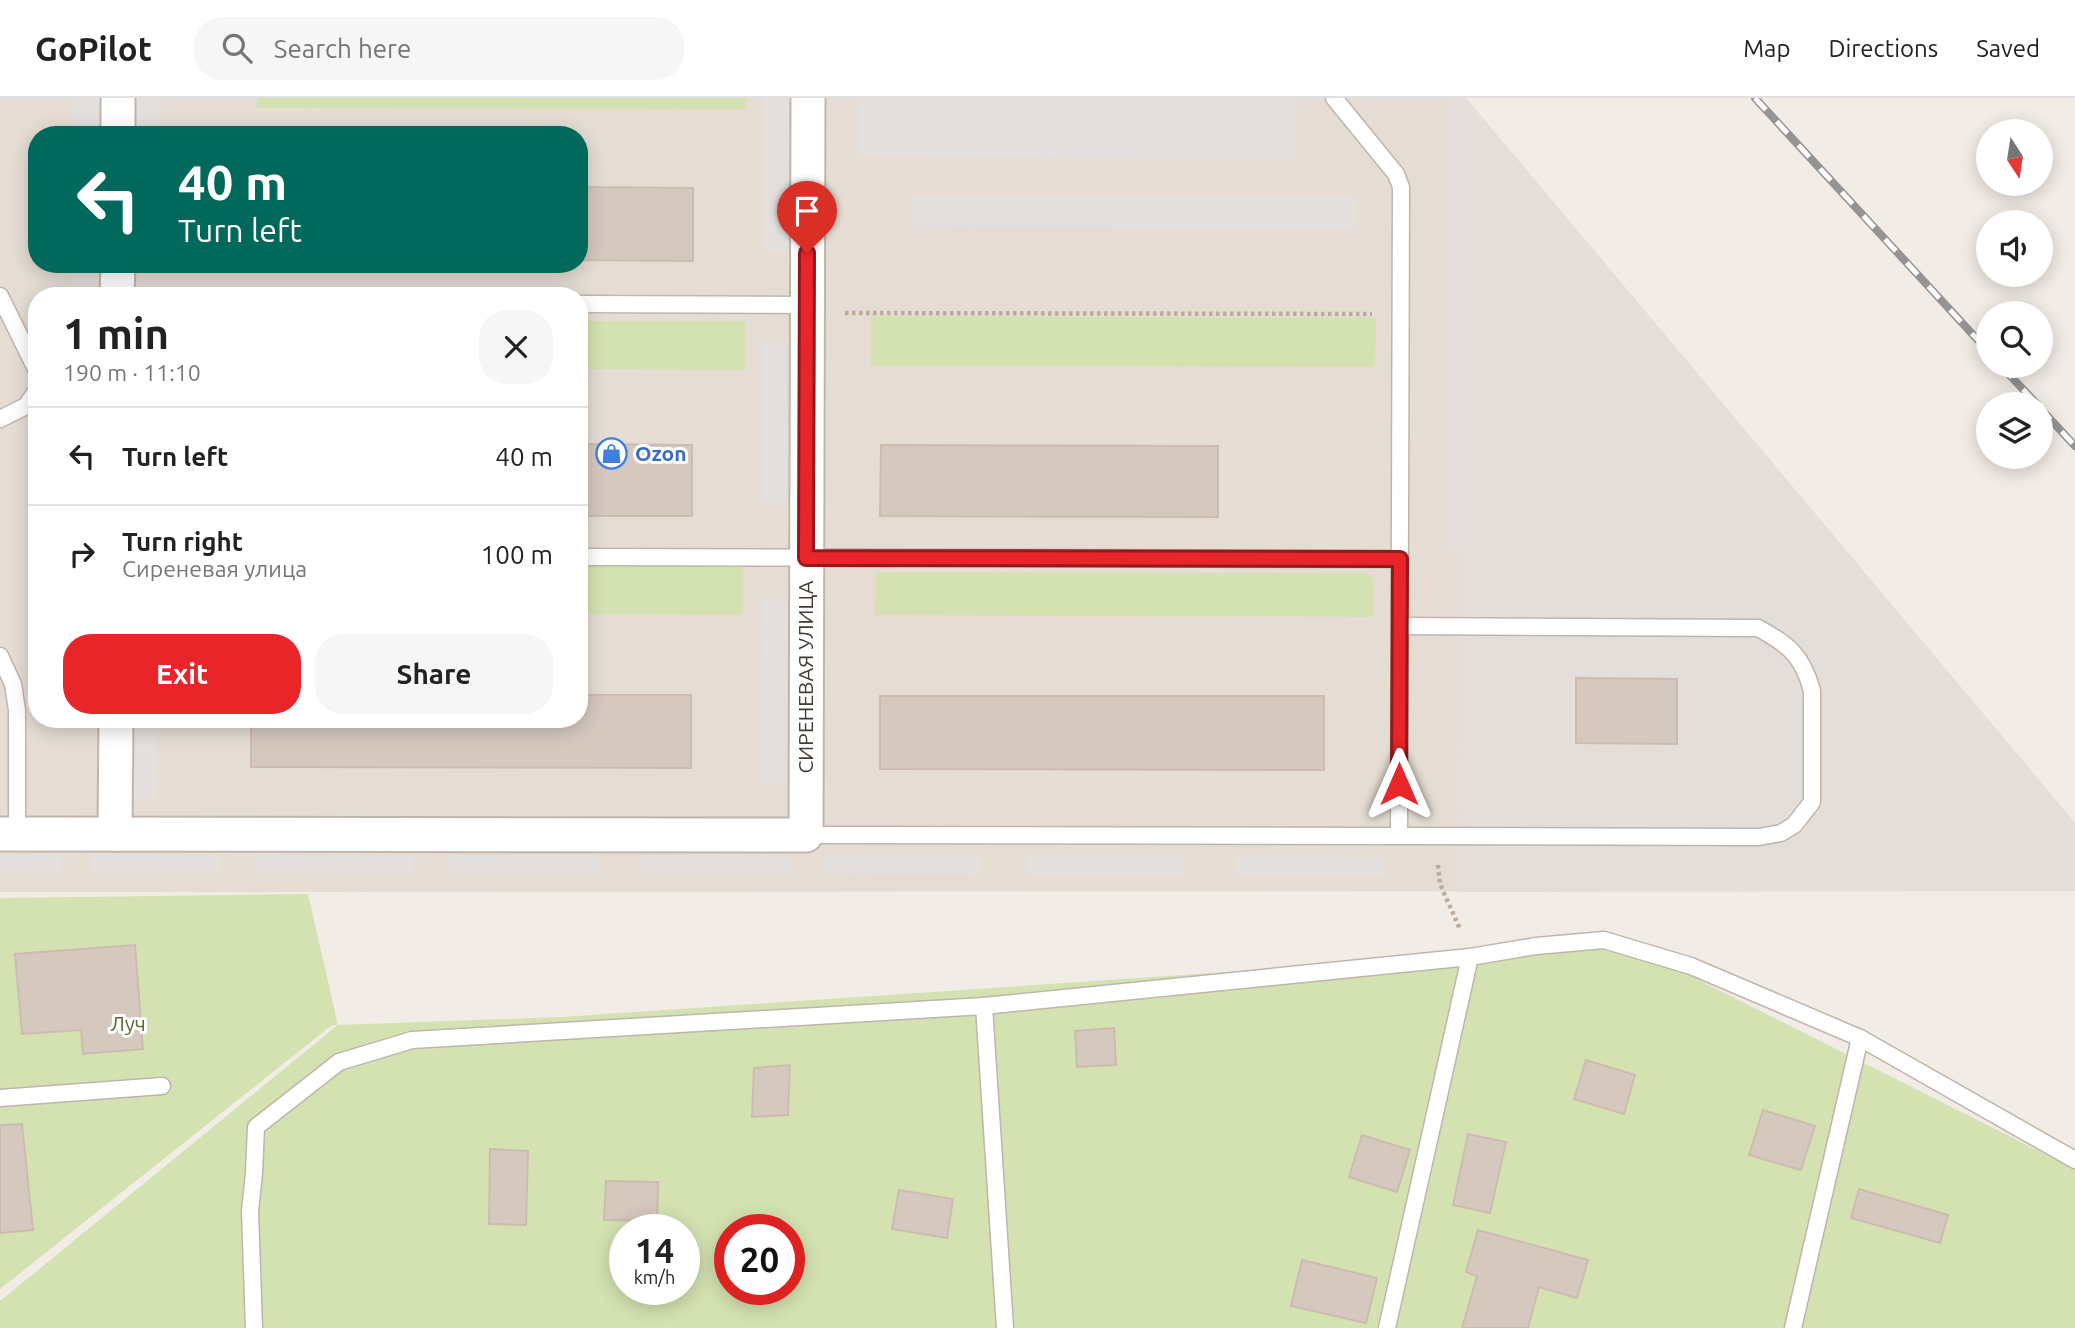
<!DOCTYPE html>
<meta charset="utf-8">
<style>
body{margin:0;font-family:Ubuntu,sans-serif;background:#f6f6f6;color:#222;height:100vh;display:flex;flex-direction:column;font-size:26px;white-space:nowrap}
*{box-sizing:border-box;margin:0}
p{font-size:23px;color:#767676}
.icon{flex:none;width:38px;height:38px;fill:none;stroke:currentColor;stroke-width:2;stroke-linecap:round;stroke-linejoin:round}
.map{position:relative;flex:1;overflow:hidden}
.drawer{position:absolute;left:28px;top:189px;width:560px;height:441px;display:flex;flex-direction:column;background:#fff;border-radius:28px;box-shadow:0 4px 18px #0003}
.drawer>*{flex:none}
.banner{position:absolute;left:28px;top:28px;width:560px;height:147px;border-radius:28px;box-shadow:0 4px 18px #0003;background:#00695c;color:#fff;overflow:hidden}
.needle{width:46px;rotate:168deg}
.controls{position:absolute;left:1976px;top:21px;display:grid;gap:14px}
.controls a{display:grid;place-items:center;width:77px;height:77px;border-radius:50%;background:#fff;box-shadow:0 4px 18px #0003;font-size:35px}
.speed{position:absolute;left:609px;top:1116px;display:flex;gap:14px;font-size:35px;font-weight:700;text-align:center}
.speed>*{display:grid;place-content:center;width:91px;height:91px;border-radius:50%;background:#fff;box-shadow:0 4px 18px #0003;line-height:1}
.speed small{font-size:18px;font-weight:400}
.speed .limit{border:10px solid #d22;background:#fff;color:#111}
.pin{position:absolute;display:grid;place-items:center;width:60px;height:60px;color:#fff;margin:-72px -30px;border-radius:50% 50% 50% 0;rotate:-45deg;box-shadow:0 0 7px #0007}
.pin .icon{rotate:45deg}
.me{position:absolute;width:77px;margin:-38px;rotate:0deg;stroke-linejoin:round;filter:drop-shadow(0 0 5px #0008)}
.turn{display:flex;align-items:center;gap:24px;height:147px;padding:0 35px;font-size:32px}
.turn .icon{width:91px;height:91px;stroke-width:2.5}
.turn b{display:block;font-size:49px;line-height:60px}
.round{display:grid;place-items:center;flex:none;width:74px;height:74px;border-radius:28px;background:#f6f6f6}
.head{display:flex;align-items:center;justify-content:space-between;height:119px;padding:0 35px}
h1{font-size:42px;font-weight:700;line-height:52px}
.cta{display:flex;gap:14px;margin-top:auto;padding:14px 35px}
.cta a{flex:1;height:80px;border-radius:28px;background:#e82528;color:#fff;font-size:28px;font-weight:700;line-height:80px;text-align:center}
.cta a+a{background:#f6f6f6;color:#222}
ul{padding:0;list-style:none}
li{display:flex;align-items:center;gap:21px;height:98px;padding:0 35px;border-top:2px solid #e0e0e0}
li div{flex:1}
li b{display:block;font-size:26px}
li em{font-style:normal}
header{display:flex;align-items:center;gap:42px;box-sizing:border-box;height:98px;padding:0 35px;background:#fff;border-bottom:2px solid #e0e0e0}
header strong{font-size:33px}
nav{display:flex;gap:38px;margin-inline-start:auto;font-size:24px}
.search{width:490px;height:63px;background:#f6f6f6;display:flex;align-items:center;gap:18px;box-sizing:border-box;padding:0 24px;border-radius:28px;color:#767676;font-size:26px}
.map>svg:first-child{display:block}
.residential{fill:#e5ddd4;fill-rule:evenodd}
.industrial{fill:#e3deda}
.green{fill:#d4e2b1;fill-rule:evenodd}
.parking{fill:#e2dfdd}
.building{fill:#d5c8bf;stroke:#ccbcb0;stroke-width:2}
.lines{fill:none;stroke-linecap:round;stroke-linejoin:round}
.lane-casing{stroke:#bfb5ac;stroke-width:19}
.street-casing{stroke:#bfb5ac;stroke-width:37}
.path{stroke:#bcab9b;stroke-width:4.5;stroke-dasharray:3.5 3.5;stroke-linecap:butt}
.lane{stroke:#fff;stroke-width:16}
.street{stroke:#fff;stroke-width:33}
.rail-casing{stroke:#949494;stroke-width:8}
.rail{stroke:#fff;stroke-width:5;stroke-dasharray:16;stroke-linecap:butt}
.route-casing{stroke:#97181a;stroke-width:18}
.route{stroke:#e82528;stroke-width:12}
.labels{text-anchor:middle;stroke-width:6;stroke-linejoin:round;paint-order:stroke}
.shop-label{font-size:21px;font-weight:bold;fill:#366cbe;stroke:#fff;text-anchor:start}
.street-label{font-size:21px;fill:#433b35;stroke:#fff}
.park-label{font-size:21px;fill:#52702e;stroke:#fff}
</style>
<header>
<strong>GoPilot</strong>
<div class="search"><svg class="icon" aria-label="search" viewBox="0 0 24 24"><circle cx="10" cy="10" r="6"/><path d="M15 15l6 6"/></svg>Search here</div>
<nav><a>Map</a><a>Directions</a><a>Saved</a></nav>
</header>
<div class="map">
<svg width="2075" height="1230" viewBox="0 0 2075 1230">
<rect width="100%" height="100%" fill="#f1ece5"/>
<!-- residential -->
<path class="residential" d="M 0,0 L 1466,0 L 2075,725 L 2075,793 L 0,794 ZM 37,37 L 579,37 L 579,166 L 37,166 ZM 37,198 L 579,198 L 579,621 L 37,621 Z"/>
<!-- industrial -->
<path class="industrial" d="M 1450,0 L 1466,0 L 2075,725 L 2075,793 L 1458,794 L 1459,452 L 1448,452 Z"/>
<!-- green -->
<g class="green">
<path d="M 257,0 L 746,0 L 746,11 L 257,10 Z"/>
<path d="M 871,218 L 1376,220 L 1375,269 L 871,268 Z"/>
<path d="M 579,223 L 745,223 L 745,272 L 579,271 Z"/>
<path d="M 579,467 L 743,468 L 743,517 L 579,516 Z"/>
<path d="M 876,474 L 1366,475 L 1373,481 L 1373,519 L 875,517 Z"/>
<path d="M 308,796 L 338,927 L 562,919 L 1629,847 L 2075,1071 L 2075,1230 L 0,1230 L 0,1203 L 338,927 L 332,927 L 0,1191 L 0,800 ZM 625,1132 L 684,1132 L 684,1192 L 625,1192 ZM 730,1132 L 789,1132 L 789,1192 L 730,1192 Z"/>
</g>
<!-- parking -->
<g class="parking">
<rect x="73" y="0" width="26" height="37"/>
<rect x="133" y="0" width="26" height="37"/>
<rect x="763" y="0" width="26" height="153"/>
<path d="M 858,1 L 1296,2 L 1295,61 L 858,59 Z"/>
<path d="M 912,97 L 1356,98 L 1356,130 L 912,128 Z"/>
<path d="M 73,166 L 98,166 L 98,198 L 72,198 Z"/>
<rect x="762" y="245" width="26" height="159"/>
<path d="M 762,501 L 787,501 L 787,685 L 761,685 Z"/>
<path d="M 131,621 L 157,621 L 156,701 L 131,701 Z"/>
<rect x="0" y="756" width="62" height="19"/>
<rect x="91" y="756" width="128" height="19"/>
<path d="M 254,756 L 414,757 L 414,776 L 255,775 Z"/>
<rect x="447" y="757" width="154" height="19"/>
<path d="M 642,757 L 791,758 L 791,776 L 641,776 Z"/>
<path d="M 823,758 L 980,758 L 980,777 L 823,776 Z"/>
<path d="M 1027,759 L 1183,759 L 1183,778 L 1026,777 Z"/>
<path d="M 1236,759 L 1383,760 L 1383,778 L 1237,778 Z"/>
</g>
<!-- building -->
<g class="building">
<path d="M 579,89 L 693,90 L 693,163 L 579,162 Z"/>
<path d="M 579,346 L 692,347 L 692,418 L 579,418 Z"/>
<path d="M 881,347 L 1218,348 L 1218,419 L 880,418 Z"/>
<path d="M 1576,580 L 1677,581 L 1677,646 L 1576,645 Z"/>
<path d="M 579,597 L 691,597 L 691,670 L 251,669 L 251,621 L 579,621 Z"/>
<path d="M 880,598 L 1324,598 L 1324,672 L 880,671 Z"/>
<path d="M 135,847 L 143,951 L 83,956 L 81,932 L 22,936 L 15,856 Z"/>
<path d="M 1114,930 L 1116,967 L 1077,969 L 1075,933 Z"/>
<path d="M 1586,962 L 1635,977 L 1624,1016 L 1574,1001 Z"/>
<path d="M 790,967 L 788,1017 L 752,1019 L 754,970 Z"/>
<path d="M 1763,1012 L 1815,1028 L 1801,1072 L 1749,1057 Z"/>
<path d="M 22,1026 L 33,1132 L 0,1135 L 0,1027 Z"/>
<path d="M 1468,1036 L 1506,1044 L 1490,1115 L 1453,1107 Z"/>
<path d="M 1362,1037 L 1410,1052 L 1397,1094 L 1349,1079 Z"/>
<path d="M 490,1051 L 528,1053 L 526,1127 L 489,1126 Z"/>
<path d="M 606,1083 L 658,1084 L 657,1123 L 604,1122 Z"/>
<path d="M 1859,1091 L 1948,1117 L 1940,1145 L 1851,1120 Z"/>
<path d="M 899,1092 L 953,1101 L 947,1140 L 892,1131 Z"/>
<path d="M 1478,1132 L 1588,1162 L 1577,1200 L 1539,1189 L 1528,1230 L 1462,1230 L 1477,1178 L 1466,1174 Z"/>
<path d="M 1302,1162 L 1377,1180 L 1366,1225 L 1291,1208 Z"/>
</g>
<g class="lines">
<defs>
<g id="lane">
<path d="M 0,198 L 37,273"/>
<path d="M 579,206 L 807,207"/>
<path d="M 0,321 L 26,308 L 37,292"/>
<path d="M 579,459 L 1400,461"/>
<path d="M 0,558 L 13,586 L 17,612 L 17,736"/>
<path d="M 806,737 L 1399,738 L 1401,89 L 1396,76 L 1334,0"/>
<path d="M 1399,738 L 1759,739 L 1781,735 L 1794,727 L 1812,704 L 1812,593 C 1803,558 1788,546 1758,530 L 1400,528"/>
<path d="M 984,908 L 1005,1230"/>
<path d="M 0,1000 L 162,988"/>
<path d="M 254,1230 L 250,1113 L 254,1075 L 256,1029 L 339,964 L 412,942 L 984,908 L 1470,859 L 1536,848 L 1604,842 L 1691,868 L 1860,940 L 2075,1062"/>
<path d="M 1387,1230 L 1470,859"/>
<path d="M 1793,1230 L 1860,940"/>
</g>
<g id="street">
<path d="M 118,37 L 118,0"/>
<path d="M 117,198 L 118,166"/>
<path d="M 0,736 L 806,737 L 808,0"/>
<path d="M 115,736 L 116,621"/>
</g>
</defs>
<!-- lane casing -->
<use href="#lane" class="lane-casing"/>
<!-- street casing -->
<use href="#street" class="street-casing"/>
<!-- path -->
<g class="path">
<path d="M 845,215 L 1372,216"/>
<path d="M 1438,767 L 1440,786 L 1460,831"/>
</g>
<!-- lane -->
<use href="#lane" class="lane"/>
<!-- street -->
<use href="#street" class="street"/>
<defs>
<g id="rail">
<path d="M 1755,0 L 1988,253"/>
<path d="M 2001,268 L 2037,306"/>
<path d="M 2040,310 L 2075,348"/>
</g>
</defs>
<!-- rail casing -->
<use href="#rail" class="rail-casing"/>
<!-- rail -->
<use href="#rail" class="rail"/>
</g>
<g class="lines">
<defs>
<path id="route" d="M 807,155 L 806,460 L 1400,461 L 1399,686"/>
</defs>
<!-- route casing -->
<use href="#route" class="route-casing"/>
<!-- route -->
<use href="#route" class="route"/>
</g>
<!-- icons -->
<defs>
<symbol id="shop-ring" viewBox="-11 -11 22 22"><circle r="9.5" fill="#fff" stroke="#3f7fe0" stroke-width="1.5"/><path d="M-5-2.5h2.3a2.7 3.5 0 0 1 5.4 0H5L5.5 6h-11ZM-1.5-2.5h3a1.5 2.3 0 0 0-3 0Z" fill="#3f7fe0"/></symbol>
</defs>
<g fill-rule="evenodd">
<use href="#shop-ring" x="594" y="338" width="35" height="35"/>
</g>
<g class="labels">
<!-- shop labels -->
<g class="shop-label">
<text x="635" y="363">Ozon</text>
</g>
<!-- street labels -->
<g class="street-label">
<text transform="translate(806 579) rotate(-90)" y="7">СИРЕНЕВАЯ УЛИЦА</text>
</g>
<!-- park labels -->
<g class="park-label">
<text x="128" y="933">Луч</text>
</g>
</g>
</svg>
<div class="controls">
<a><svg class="needle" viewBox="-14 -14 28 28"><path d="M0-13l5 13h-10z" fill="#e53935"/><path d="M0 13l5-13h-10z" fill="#767676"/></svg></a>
<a><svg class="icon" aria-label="sound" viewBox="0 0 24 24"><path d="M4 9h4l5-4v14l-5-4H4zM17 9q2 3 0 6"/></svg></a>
<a><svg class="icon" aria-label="search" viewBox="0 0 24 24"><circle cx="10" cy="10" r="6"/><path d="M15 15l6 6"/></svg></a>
<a><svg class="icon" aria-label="layers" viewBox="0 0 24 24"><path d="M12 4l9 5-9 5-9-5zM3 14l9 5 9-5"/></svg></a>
</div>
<div class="speed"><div>14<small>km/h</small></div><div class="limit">20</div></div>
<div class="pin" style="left:807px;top:155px;background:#d93025"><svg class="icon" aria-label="arrive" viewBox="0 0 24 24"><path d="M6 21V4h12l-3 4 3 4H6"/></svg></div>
<svg class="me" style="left:1399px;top:686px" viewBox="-20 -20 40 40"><path d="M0-17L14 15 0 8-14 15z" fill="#e82528" stroke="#fff" stroke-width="4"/></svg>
<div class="banner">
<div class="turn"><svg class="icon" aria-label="left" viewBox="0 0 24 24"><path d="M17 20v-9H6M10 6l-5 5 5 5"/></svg><div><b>40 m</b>Turn left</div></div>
</div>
<section class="drawer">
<div class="head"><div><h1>1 min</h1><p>190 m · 11:10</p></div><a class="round"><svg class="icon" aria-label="close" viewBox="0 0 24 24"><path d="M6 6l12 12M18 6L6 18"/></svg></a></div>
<ul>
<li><svg class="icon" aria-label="left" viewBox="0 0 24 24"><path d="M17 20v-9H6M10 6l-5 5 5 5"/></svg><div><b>Turn left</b></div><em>40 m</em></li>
<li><svg class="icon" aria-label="right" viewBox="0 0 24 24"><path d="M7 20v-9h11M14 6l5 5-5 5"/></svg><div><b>Turn right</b><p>Сиреневая улица</p></div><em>100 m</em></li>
</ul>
<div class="cta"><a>Exit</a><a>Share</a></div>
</section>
</div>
